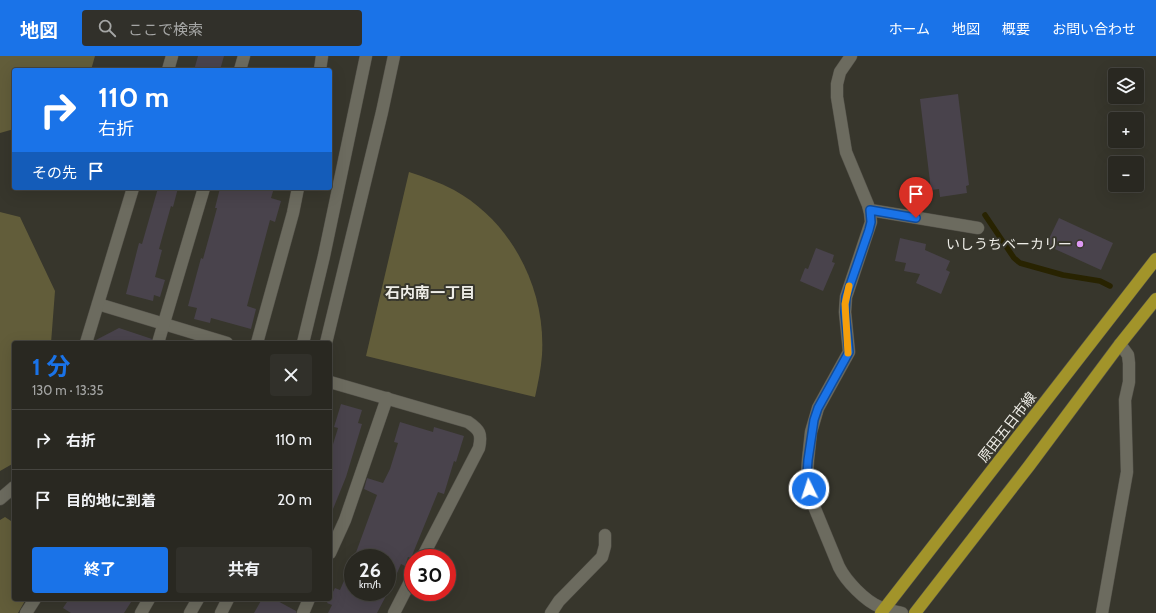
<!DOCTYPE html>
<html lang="ja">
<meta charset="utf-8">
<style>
body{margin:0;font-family:Cabin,"Noto Sans JP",sans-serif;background:#31302a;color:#f1f3f6;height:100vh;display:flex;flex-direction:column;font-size:15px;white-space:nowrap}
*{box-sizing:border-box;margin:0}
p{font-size:13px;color:#a5a6a5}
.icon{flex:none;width:22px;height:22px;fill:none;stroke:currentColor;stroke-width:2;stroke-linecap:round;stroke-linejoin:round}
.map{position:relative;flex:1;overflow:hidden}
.sheet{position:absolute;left:12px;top:285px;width:320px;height:260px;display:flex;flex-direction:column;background:#292821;border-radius:4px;box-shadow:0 4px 16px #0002,0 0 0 1px #45443f}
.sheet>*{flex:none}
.banner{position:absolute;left:12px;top:12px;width:320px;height:122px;border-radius:4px;box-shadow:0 4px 16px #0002,0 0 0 1px #45443f;background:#1a73e8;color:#fff;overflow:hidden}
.fabs{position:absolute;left:1108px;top:12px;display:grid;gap:8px}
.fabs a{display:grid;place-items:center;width:36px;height:36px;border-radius:4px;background:#292821;box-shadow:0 4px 16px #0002,0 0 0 1px #45443f;font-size:20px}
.speed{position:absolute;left:344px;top:493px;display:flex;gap:8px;font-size:20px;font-weight:700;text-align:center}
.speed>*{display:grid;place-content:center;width:52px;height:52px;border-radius:50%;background:#292821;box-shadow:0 4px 16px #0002,0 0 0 1px #45443f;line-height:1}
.speed small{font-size:10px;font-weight:400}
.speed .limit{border:6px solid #d22;background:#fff;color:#111}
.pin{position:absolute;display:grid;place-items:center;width:34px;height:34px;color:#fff;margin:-41px -17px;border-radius:50% 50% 50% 0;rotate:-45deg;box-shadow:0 0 4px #0007}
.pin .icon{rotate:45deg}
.me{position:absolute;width:44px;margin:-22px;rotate:356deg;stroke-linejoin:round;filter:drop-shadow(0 0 3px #0008)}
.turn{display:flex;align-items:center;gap:14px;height:84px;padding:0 20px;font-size:18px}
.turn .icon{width:52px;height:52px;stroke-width:2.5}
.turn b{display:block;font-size:28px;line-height:34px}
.then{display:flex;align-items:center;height:38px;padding:0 20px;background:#0003;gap:8px;font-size:15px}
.round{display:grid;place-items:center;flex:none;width:42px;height:42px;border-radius:4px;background:#31302a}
.headline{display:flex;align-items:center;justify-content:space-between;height:68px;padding:0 20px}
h1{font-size:24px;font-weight:700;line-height:30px;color:#1a73e8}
.primary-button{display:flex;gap:8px;margin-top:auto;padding:8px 20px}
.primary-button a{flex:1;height:46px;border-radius:4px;background:#1a73e8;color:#fff;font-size:16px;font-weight:700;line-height:46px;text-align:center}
.primary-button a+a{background:#31302a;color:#f1f3f6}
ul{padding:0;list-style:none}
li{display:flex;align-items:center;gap:12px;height:60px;padding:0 20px;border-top:1px solid #45443f}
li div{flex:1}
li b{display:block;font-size:15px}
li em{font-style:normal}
header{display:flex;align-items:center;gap:24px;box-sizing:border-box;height:56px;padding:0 20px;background:#1a73e8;color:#fff}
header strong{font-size:19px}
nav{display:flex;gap:22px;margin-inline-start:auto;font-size:14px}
.search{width:280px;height:36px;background:#31302a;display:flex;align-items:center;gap:10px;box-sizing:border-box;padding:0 14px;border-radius:4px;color:#a5a6a5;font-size:15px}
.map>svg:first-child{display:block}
.green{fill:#625d3a}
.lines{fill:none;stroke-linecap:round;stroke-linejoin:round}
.stream{stroke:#282301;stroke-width:5.5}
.building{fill:#49434c}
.minor-casing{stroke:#55534b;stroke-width:13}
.major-casing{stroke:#55534b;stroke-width:13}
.minor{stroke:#6c6b5f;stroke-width:12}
.major{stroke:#a2942a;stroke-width:12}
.route-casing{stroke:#114b97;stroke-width:10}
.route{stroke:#1a73e8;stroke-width:7}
.slow{stroke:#f59e0b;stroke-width:7}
.poi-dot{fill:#dd99f3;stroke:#37362c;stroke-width:1.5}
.labels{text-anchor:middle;stroke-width:4;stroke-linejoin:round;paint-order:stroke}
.poi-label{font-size:14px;fill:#eeede7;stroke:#37362c;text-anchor:end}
.street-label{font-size:14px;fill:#eeede7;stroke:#37362c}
.neighbourhood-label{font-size:15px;font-weight:bold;fill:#eeede7;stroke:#37362c}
</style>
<header>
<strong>地図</strong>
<div class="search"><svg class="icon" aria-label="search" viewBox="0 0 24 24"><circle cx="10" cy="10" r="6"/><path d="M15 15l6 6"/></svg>ここで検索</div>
<nav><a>ホーム</a><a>地図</a><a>概要</a><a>お問い合わせ</a></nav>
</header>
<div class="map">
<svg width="1156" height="557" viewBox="0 0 1156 557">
<rect width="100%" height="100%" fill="#37362c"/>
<!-- green -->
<g class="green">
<path d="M 0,0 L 95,0 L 91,14 L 14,14 L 14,73 L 0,77 Z"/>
<path d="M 409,116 C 424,121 439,126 454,134 C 512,166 546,233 542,299 C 541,313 538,327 535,341 L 366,300 Z"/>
<path d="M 0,156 L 20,161 L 55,235 L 51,287 L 14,287 L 14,407 L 0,415 Z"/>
<path d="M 5,461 L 14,467 L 14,543 L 26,543 L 18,557 L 0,557 L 0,464 Z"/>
</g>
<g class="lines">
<!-- stream -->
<path class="stream" d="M 985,159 L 1014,202 L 1020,207 L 1063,219 L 1100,225 L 1110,230"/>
</g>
<!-- building -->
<g class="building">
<path d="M 198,0 L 224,0 L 220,14 L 194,14 Z"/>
<path d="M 958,38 L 969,129 L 966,130 L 967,137 L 940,141 L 939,133 L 931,134 L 920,43 Z"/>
<path d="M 158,132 L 178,132 L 173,151 L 171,150 L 159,193 L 162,194 L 155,221 L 165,224 L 160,241 L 154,239 L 153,245 L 126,238 L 139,187 L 142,188 Z"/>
<path d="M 220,132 L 274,132 L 271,142 L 281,145 L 275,166 L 270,164 L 247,250 L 256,253 L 251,273 L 211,262 L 210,267 L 194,263 L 197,252 L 188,250 L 201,202 L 203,203 L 217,152 L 215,152 Z"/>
<path d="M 1059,162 L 1113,187 L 1101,214 L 1046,189 Z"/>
<path d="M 900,182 L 926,188 L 925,194 L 950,205 L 946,214 L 950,216 L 941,238 L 916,227 L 920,218 L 904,215 L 906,207 L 895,205 Z"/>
<path d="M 816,192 L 834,199 L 832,206 L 835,207 L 823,235 L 800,225 L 805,212 L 808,213 Z"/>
<path d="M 119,272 L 152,283 L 151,287 L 94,287 L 94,285 Z"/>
<path d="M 341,348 L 362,354 L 358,367 L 362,368 L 346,421 L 331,458 L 330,458 L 330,398 L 338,372 L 334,371 Z"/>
<path d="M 400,366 L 433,376 L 434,371 L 464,380 L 456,406 L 454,405 L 444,438 L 438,436 L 411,502 L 408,501 L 405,510 L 401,508 L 387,540 L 387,538 L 377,557 L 328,557 L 332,549 L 327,547 L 335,532 L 340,534 L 353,504 L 353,536 L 387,536 L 387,502 L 354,502 L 377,439 L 364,433 L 367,422 L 383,427 L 390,413 L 398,387 L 394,386 Z"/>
<path d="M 69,543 L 133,543 L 124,557 L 71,557 L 63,552 Z"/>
<path d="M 262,543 L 274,543 L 296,555 L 296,557 L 254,557 Z"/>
</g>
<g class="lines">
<defs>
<g id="minor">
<path d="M 851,0 L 840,16 L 837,28 L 837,41 L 846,96 L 868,149 L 870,157 L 871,166 L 846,241 L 845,256 L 849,296 L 818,352 L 811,376 L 808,404 L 807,419 L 809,433 L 813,448 L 839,511 C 846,525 865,545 880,551 C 887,554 894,555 902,557"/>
<path d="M 168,14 L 172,0"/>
<path d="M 240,14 L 244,0"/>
<path d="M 320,14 L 322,0"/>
<path d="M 870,154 L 978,172"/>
<path d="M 98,248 L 227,287"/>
<path d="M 86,287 L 133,132"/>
<path d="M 158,287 L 204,132"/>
<path d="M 257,287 L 293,157 L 298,132"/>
<path d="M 303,287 L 324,200 L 366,0"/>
<path d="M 326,287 L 382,56 L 394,0"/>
<path d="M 330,326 L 468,366 C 480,374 482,378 479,392 L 422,502"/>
<path d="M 0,443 L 14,431"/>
<path d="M 330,497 L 345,464 L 387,342"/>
<path d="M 26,557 L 35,543"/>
<path d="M 141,557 L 149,543"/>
<path d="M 190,557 L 198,543"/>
<path d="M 221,557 L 228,543"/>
<path d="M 303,557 L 309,543"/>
<path d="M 394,557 L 413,520"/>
<path d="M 551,557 L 559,545 L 602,501 L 605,490 L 605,479"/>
<path d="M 1102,557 L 1127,416 L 1125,344 L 1129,326 L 1129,307 L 1128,299 L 1120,288"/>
</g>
<g id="major">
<path d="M 881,557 L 1156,203"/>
<path d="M 915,557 L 1029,410 L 1120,288 L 1156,243"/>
</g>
</defs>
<!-- minor casing -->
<use href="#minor" class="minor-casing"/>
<!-- major casing -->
<use href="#major" class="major-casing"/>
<!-- minor -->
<use href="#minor" class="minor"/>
<!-- major -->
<use href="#major" class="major"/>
</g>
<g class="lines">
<defs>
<path id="route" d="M 809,433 L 807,419 L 808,404 L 814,364 L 818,352 L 849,296 L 845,256 L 846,241 L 869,174 L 871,166 L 870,154 L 916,162"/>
</defs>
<!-- route casing -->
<use href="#route" class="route-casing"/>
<!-- route -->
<use href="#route" class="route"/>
<!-- slow -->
<path class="slow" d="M 848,297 L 845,248 L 849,230"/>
</g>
<!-- markers -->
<circle class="poi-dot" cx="1080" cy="188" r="4"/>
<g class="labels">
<!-- poi labels -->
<g class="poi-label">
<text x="1072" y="193">いしうちベーカリー</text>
</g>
<!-- street labels -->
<g class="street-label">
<text transform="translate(1007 371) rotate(-52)" y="5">原田五日市線</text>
</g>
<!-- neighbourhood labels -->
<g class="neighbourhood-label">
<text x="430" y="242">石内南一丁目</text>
</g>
</g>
</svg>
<div class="fabs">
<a><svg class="icon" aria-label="layers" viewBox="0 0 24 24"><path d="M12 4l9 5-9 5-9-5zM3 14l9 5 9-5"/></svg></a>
<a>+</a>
<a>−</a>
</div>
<div class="speed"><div>26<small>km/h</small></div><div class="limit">30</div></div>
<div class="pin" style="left:916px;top:162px;background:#d93025"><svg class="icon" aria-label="arrive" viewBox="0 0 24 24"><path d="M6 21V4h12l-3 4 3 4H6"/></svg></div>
<svg class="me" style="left:809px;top:433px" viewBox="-20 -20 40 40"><circle r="17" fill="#1a73e8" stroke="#fff" stroke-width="3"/><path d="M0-11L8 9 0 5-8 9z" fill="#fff"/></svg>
<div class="banner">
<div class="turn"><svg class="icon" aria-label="right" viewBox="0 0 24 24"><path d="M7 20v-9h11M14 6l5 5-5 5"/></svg><div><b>110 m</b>右折</div></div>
<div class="then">その先<svg class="icon" aria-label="arrive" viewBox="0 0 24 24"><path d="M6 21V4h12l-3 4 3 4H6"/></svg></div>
</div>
<section class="sheet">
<div class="headline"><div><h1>1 分</h1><p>130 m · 13:35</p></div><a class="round"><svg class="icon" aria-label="close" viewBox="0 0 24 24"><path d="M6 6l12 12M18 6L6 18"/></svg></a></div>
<ul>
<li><svg class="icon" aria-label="right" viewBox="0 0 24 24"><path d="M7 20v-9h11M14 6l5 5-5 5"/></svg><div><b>右折</b></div><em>110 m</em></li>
<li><svg class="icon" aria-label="arrive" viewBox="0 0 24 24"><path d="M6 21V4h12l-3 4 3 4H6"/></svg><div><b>目的地に到着</b></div><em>20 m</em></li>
</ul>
<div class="primary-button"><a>終了</a><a>共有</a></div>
</section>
</div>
